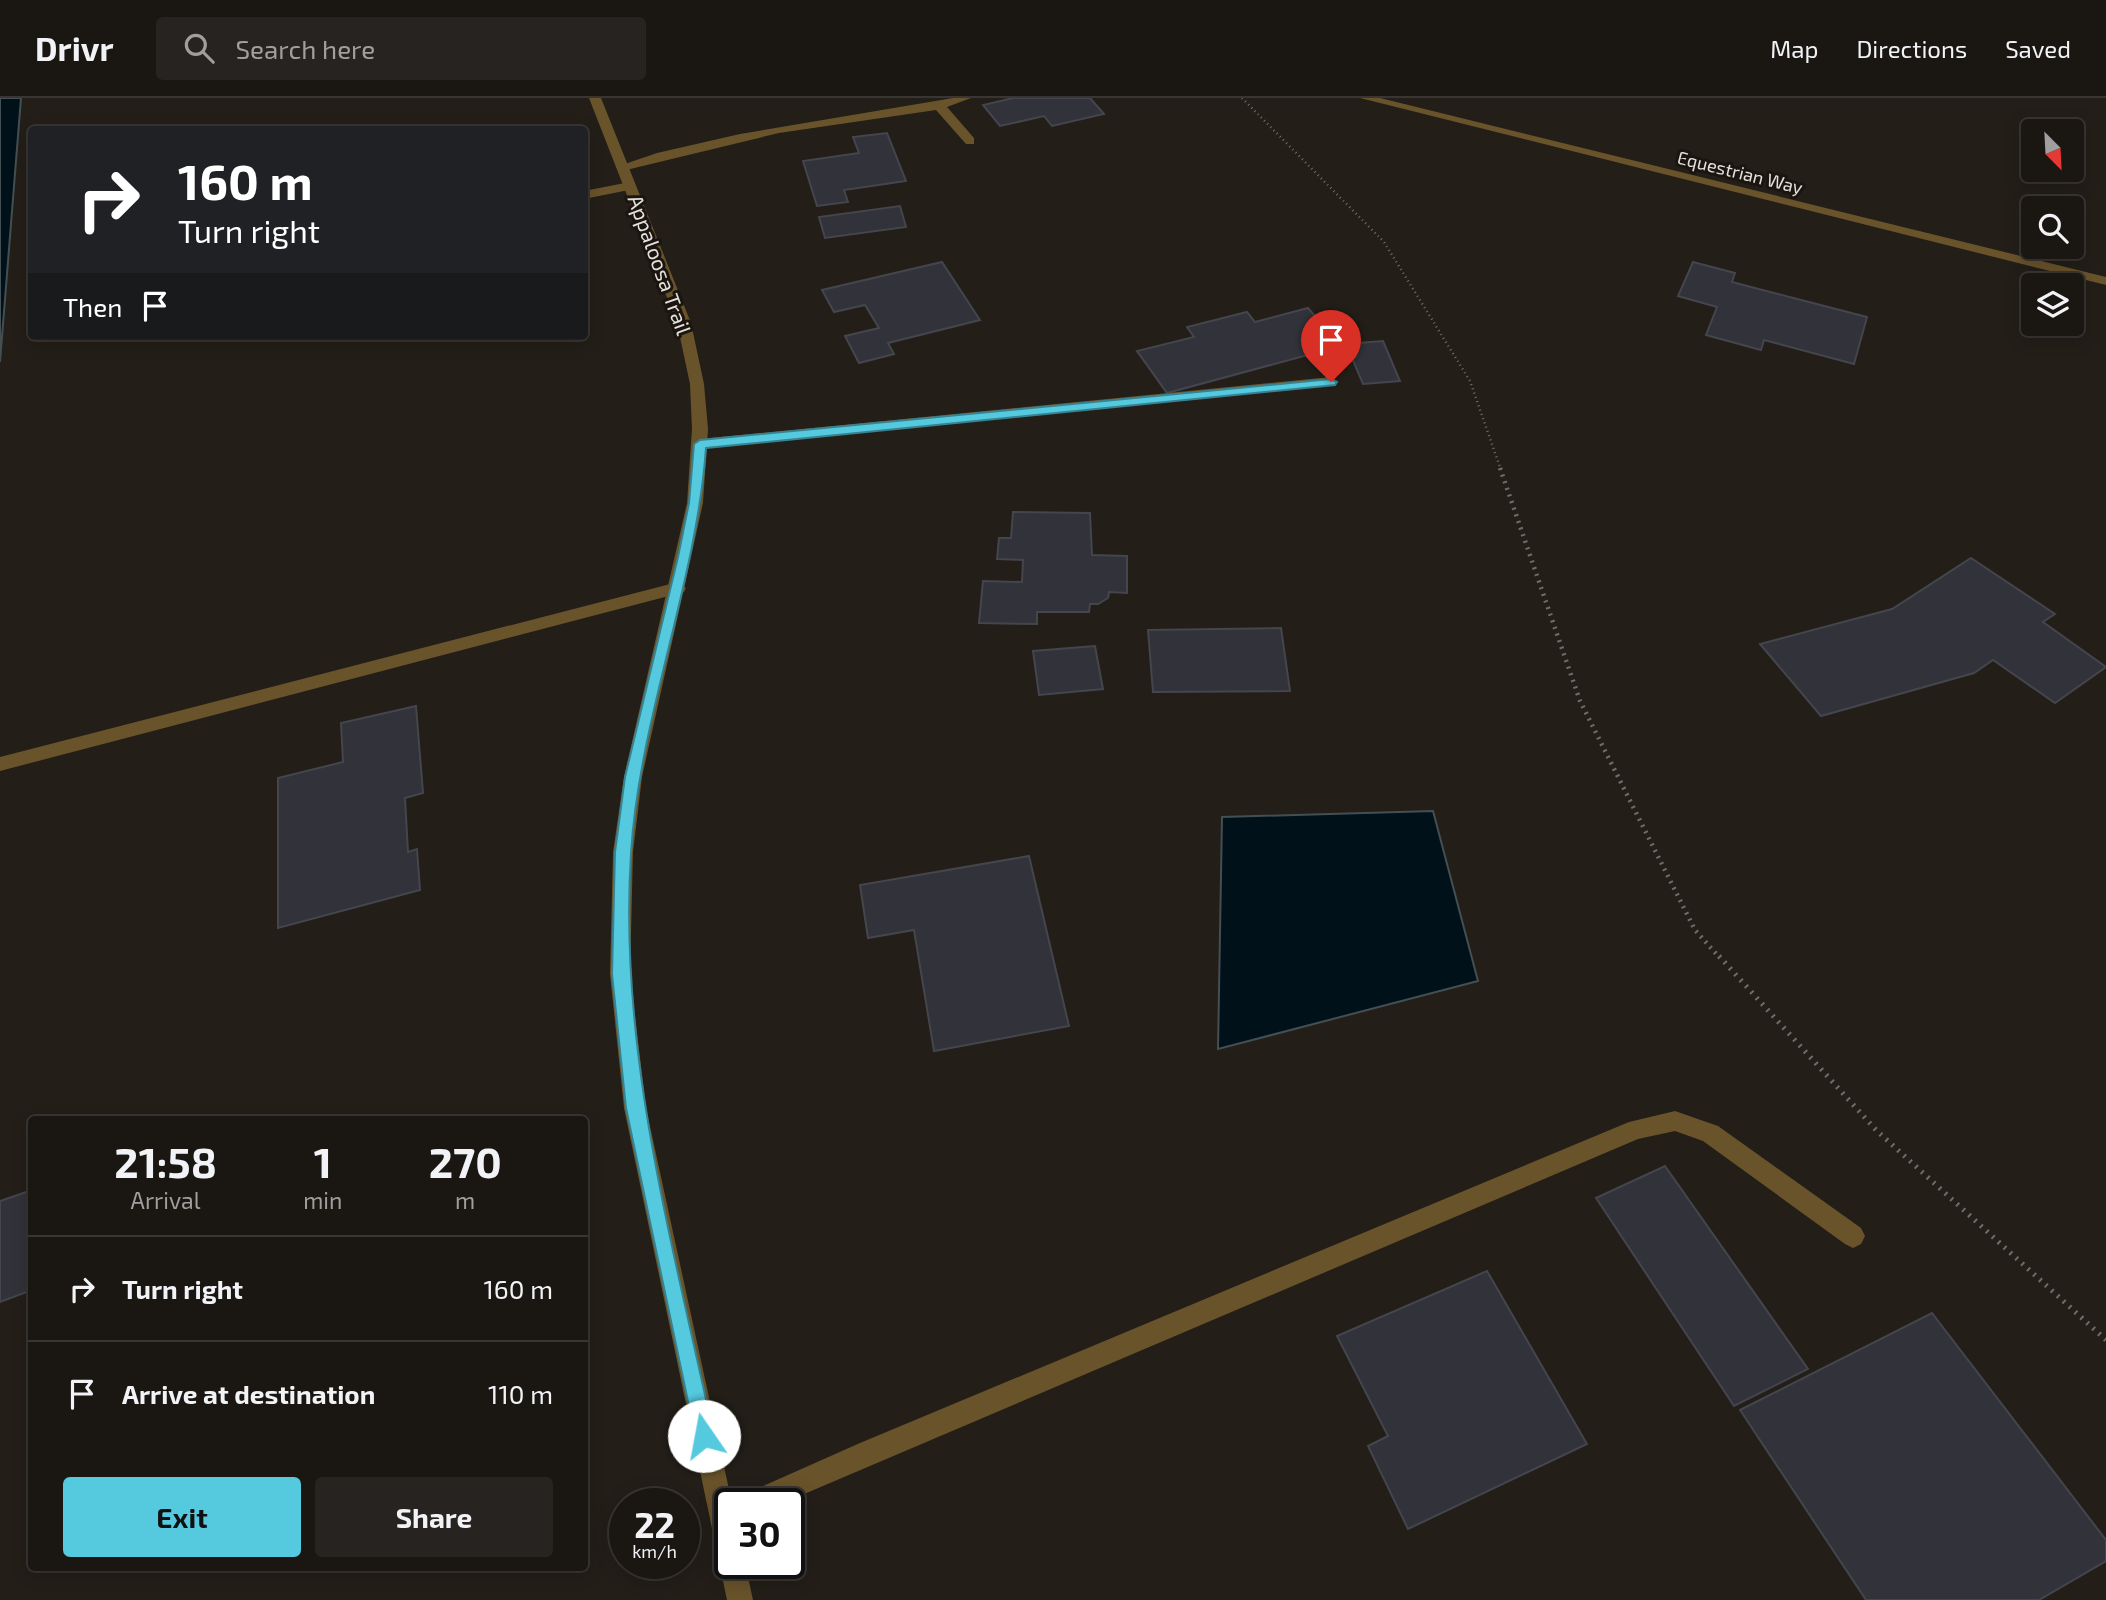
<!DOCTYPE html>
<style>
body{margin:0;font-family:"Exo 2",sans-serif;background:#272320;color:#f1f3f6;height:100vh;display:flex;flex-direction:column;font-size:26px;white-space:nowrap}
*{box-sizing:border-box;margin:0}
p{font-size:23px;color:#9f9f9f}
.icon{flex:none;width:38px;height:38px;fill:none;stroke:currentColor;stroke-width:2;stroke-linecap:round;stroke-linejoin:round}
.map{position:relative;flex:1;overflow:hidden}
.details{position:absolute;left:28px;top:1018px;width:560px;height:455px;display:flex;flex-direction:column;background:#1a1612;border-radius:7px;box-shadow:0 4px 18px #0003,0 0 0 2px #383532}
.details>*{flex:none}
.banner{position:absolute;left:28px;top:28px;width:560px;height:214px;border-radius:7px;box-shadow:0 4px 18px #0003,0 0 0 2px #383532;background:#202124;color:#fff;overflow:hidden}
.needle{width:46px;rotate:156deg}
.controls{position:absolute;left:2021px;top:21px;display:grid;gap:14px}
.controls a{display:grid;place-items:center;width:63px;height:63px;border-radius:7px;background:#1a1612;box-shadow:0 4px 18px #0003,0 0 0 2px #383532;font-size:35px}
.speed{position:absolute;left:609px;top:1390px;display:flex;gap:14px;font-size:35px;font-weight:700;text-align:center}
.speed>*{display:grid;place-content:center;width:91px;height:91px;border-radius:50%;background:#1a1612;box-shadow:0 4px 18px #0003,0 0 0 2px #383532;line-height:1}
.speed small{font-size:18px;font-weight:400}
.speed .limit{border:4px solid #111;border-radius:10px;background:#fff;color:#111}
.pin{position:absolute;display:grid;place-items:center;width:60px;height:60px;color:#fff;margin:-72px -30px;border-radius:50% 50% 50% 0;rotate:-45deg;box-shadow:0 0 7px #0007}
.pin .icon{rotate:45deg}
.me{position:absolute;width:77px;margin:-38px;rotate:348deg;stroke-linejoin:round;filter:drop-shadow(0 0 5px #0008)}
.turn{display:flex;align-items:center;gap:24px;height:147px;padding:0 35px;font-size:32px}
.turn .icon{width:91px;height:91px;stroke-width:2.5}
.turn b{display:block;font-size:49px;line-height:60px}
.then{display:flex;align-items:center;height:66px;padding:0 35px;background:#0003;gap:14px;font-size:26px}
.eta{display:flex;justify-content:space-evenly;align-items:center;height:119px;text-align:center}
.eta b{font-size:42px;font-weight:700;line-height:49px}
.action{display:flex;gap:14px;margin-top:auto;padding:14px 35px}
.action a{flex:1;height:80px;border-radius:7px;background:#55cadf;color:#111;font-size:28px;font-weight:700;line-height:80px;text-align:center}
.action a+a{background:#272320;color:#f1f3f6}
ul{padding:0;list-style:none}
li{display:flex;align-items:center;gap:21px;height:105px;padding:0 35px;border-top:2px solid #383532}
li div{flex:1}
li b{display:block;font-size:26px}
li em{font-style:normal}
header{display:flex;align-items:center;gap:42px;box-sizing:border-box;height:98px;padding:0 35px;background:#1a1612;border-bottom:2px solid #383532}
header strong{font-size:33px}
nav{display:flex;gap:38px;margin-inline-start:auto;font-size:24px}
.search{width:490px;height:63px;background:#272320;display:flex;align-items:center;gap:18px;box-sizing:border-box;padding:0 24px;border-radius:7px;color:#9f9f9f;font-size:26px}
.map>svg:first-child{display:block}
.water{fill:#001119;stroke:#444f54;stroke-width:2}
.building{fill:#32333a;stroke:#44454d;stroke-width:2}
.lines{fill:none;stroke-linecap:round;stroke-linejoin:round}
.path-far2{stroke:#716c67;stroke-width:2.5;stroke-dasharray:1 3.5;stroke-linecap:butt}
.path-far1{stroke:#716c67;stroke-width:4.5;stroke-dasharray:2 5;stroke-linecap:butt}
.path{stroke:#716c67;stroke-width:5;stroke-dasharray:2 6;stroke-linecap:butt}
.service{fill:#69532b;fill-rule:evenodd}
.minor{fill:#69532b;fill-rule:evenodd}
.route{fill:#55cadf;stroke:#378391;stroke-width:2}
.labels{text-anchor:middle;stroke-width:6;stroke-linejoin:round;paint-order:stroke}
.far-street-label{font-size:18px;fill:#e4e0dc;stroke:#1a150f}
.street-label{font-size:21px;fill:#e4e0dc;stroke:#1a150f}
</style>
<header>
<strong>Drivr</strong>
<div class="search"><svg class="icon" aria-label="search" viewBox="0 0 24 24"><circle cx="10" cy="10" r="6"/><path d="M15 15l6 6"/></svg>Search here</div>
<nav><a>Map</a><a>Directions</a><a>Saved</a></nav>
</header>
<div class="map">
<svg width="2106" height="1502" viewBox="0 0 2106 1502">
<rect width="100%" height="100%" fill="#231e18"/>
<!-- water -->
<g class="water">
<path d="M 0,0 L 21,0 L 0,264 Z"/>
<path d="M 1433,713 L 1478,883 L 1218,951 L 1222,719 Z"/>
</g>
<!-- building -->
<g class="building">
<path d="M 1013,0 L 1090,0 L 1104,16 L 1052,28 L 1044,18 L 1000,28 L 983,7 Z"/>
<path d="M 887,35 L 906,83 L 844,92 L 848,104 L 817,108 L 803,63 L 859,55 L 853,39 Z"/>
<path d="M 900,108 L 906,129 L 825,140 L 819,119 Z"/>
<path d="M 942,164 L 980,222 L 888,245 L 894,256 L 859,265 L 845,238 L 879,230 L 865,207 L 834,214 L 822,192 Z"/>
<path d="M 1693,164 L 1735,175 L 1732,184 L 1867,219 L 1854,266 L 1764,242 L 1761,252 L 1706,237 L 1717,209 L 1678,198 Z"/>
<path d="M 1308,210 L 1341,248 L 1167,295 L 1137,253 L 1194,239 L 1187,229 L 1247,214 L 1255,224 Z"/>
<path d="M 1383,243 L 1400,283 L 1363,286 L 1346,246 Z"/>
<path d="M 1013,414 L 1090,415 L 1092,457 L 1127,458 L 1127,495 L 1109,494 L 1108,500 L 1098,506 L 1090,506 L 1089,514 L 1037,514 L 1037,526 L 979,525 L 983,483 L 1022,484 L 1023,462 L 997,461 L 999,440 L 1011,440 Z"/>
<path d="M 1971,460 L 2055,516 L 2043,524 L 2106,569 L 2055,605 L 1993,562 L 1974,575 L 1821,618 L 1760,546 L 1892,511 Z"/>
<path d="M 1281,530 L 1290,593 L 1153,594 L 1148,532 Z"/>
<path d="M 1095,548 L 1103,591 L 1039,597 L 1033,553 Z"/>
<path d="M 416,608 L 423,695 L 405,700 L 408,754 L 417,751 L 420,792 L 278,830 L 278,680 L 343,664 L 341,625 Z"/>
<path d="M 1029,758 L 1069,928 L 934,953 L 914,832 L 868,840 L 860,787 Z"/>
<path d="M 1665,1068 L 1808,1271 L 1734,1308 L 1596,1100 Z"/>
<path d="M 32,1092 L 32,1192 L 0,1204 L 0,1103 Z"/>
<path d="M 1487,1173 L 1587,1346 L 1408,1431 L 1368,1348 L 1388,1338 L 1337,1238 Z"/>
<path d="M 1932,1215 L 2106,1442 L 2106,1463 L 2039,1502 L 1866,1502 L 1740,1312 Z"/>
</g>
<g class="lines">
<!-- path-far2 -->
<path class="path-far2" d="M 1242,0 L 1384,144 L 1470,283 L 1501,372"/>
<!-- path-far1 -->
<path class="path-far1" d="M 1500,370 L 1580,603 L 1695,832 L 1720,860"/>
<!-- path -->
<path class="path" d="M 1719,858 L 1876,1032 L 2106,1242"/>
<!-- service -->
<g class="service">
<path d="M 953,0 L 971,0 L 947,9 L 974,40 L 974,46 L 966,46 L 936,12 L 779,35 L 622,73 L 616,69 L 657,55 L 740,36 Z"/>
<path d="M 630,84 L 636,88 L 634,91 L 584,101 L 584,93 Z"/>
<path d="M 1331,279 L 1338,284 L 1336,287 L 700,351 L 692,346 L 700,341 Z"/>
<path d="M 678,484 L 686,490 L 684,494 L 0,673 L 0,659 Z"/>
<path d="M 1675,1013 L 1718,1028 L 1861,1130 L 1865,1138 L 1861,1146 L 1853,1150 L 1845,1146 L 1703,1043 L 1675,1033 L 1638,1041 L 783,1405 L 741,1405 L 745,1396 L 860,1345 L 1629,1024 Z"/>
</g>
<!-- minor -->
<g class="minor">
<path d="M 589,0 L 601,0 L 691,225 L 704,286 L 708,331 L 703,405 L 642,679 L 633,754 L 630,876 L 646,1010 L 732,1405 L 730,1465 L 745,1465 L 753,1502 L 727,1502 L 624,1010 L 610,876 L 613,754 L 624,679 L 687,405 L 692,331 L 690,286 L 677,225 Z"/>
<path d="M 1360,0 L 1380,0 L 2106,179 L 2106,187 Z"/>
</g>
</g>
<!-- route -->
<path class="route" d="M 1331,281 L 1337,284 L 1335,287 L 706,350 C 696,487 640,617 631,755 C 618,953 673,1146 714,1338 L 711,1346 L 704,1349 L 697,1346 L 626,1010 L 612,876 L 615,754 L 625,679 L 678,459 L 689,405 L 694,346 L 700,342 Z"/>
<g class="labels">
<!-- far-street labels -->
<g class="far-street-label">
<text transform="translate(1740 75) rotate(14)" y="6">Equestrian Way</text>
</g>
<!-- street labels -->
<g class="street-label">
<text transform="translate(659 167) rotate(70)" y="7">Appaloosa Trail</text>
</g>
</g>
</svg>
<div class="controls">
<a><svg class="needle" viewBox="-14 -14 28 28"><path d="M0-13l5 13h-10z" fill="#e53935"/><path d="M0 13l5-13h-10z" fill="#9f9f9f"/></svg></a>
<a><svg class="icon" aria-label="search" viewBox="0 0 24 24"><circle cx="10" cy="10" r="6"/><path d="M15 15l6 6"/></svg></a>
<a><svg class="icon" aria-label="layers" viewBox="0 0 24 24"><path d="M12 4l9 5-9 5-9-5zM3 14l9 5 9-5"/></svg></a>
</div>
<div class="speed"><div>22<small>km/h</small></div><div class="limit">30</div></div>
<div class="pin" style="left:1331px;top:284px;background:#d93025"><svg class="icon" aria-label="arrive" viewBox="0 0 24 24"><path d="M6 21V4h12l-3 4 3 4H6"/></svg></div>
<svg class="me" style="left:704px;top:1338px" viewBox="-20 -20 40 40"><circle r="19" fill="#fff"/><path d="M0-13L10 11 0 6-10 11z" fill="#55cadf"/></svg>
<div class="banner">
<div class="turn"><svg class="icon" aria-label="right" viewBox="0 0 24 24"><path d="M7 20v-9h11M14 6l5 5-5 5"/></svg><div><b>160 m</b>Turn right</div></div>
<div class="then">Then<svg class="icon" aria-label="arrive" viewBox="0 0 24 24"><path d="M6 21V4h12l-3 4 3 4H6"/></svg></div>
</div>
<section class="details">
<div class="eta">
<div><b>21:58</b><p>Arrival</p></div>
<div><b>1</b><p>min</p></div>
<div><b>270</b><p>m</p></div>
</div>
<ul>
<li><svg class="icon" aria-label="right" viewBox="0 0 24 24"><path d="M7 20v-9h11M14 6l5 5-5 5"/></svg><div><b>Turn right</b></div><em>160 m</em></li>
<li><svg class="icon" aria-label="arrive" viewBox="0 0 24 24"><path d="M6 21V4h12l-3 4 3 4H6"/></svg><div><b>Arrive at destination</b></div><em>110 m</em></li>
</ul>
<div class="action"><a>Exit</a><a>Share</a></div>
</section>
</div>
